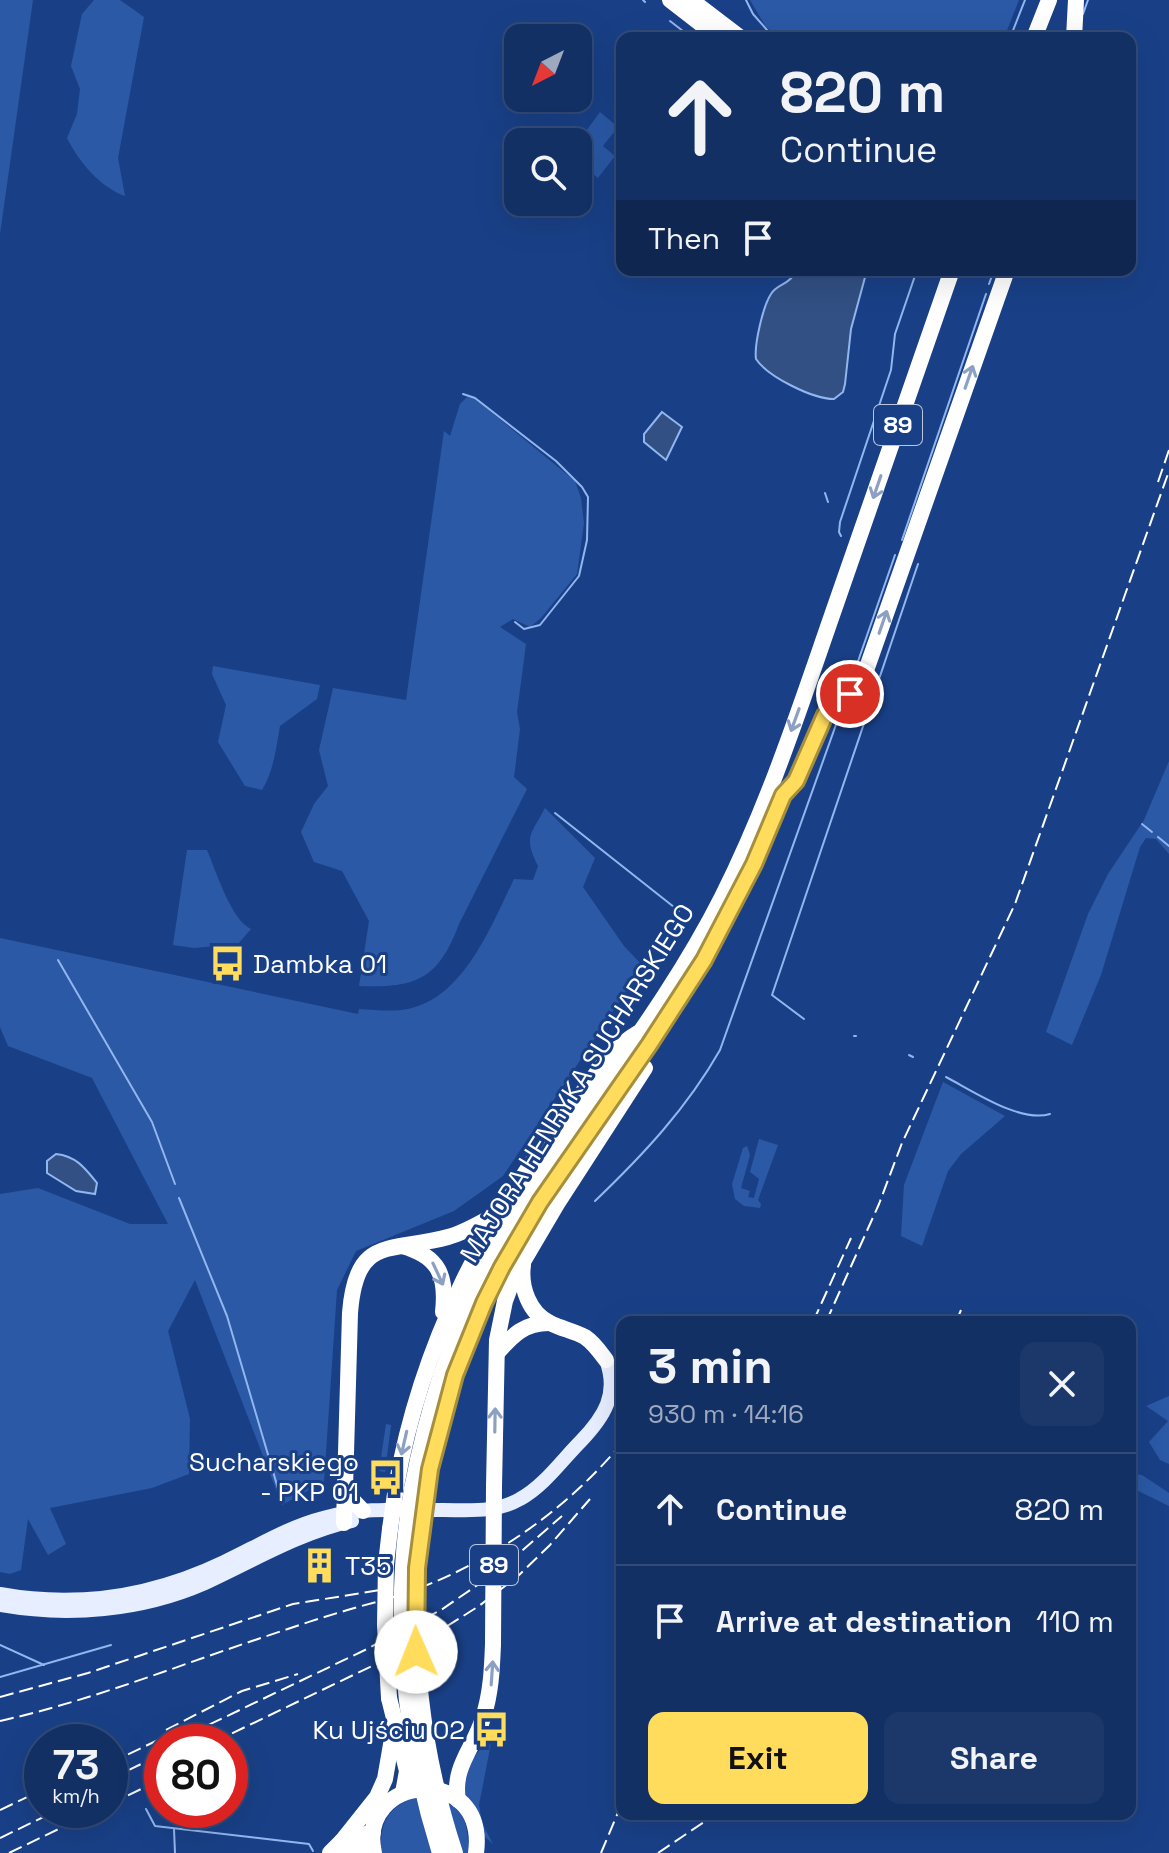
<!DOCTYPE html>
<meta charset="utf-8">
<style>
body{margin:0;font-family:"Space Grotesk",sans-serif;background:#1c386b;color:#f1f3f6;height:100vh;display:flex;flex-direction:column;font-size:30px;white-space:nowrap}
*{box-sizing:border-box;margin:0}
p{font-size:26px;color:#9da9bf}
.icon{flex:none;width:44px;height:44px;fill:none;stroke:currentColor;stroke-width:2;stroke-linecap:round;stroke-linejoin:round}
.map{position:relative;flex:1;overflow:hidden}
.details{position:absolute;left:616px;top:1316px;width:520px;height:504px;display:flex;flex-direction:column;background:#133065;border-radius:16px;box-shadow:0 8px 32px #0002,0 0 0 2px #324b79}
.details>*{flex:none}
.guide{position:absolute;left:616px;top:32px;width:520px;height:244px;border-radius:16px;box-shadow:0 8px 32px #0002,0 0 0 2px #324b79;background:#133065;color:#f1f3f6;overflow:hidden}
.needle{width:52px;rotate:222deg}
.controls{position:absolute;left:504px;top:24px;display:grid;gap:16px}
.controls a{display:grid;place-items:center;width:88px;height:88px;border-radius:16px;background:#133065;box-shadow:0 8px 32px #0002,0 0 0 2px #324b79;font-size:40px}
.speed{position:absolute;left:24px;top:1724px;display:flex;gap:16px;font-size:40px;font-weight:700;text-align:center}
.speed>*{display:grid;place-content:center;width:104px;height:104px;border-radius:50%;background:#133065;box-shadow:0 8px 32px #0002,0 0 0 2px #324b79;line-height:1}
.speed small{font-size:20px;font-weight:400}
.speed .limit{border:12px solid #d22;background:#fff;color:#111}
.pin{position:absolute;display:grid;place-items:center;width:68px;height:68px;color:#fff;margin:-34px;border:4px solid #fff;border-radius:50%;box-shadow:0 2px 8px #0007}
.me{position:absolute;width:88px;margin:-44px;rotate:359deg;stroke-linejoin:round;filter:drop-shadow(0 0 6px #0008)}
.turn{display:flex;align-items:center;gap:28px;height:168px;padding:0 32px;font-size:36px}
.turn .icon{width:104px;height:104px;stroke-width:2.5}
.turn b{display:block;font-size:56px;line-height:68px}
.then{display:flex;align-items:center;height:76px;padding:0 32px;background:#0003;gap:16px;font-size:30px}
.round{display:grid;place-items:center;flex:none;width:84px;height:84px;border-radius:16px;background:#1c386b}
.headline{display:flex;align-items:center;justify-content:space-between;height:136px;padding:0 32px}
h1{font-size:48px;font-weight:800;line-height:60px}
.primary-button{display:flex;gap:16px;margin-top:auto;padding:16px 32px}
.primary-button a{flex:1;height:92px;border-radius:16px;background:#ffdc5c;color:#111;font-size:32px;font-weight:800;line-height:92px;text-align:center}
.primary-button a+a{background:#1c386b;color:#f1f3f6}
ul{padding:0;list-style:none}
li{display:flex;align-items:center;gap:24px;height:112px;padding:0 32px;border-top:2px solid #324b79}
li div{flex:1}
li b{display:block;font-size:30px}
li em{font-style:normal}
.map>svg:first-child{display:block}
.green{fill:#2b59a6}
.water{fill:#325084;stroke:#92b6ef;stroke-width:2}
.lines{fill:none;stroke-linecap:round;stroke-linejoin:round}
.stream{stroke:#92b6ef;stroke-width:2}
.primary{stroke:#e6eeff;stroke-width:14}
.highway{stroke:#fff;stroke-width:16}
.rail{stroke:#fff;stroke-width:2;stroke-dasharray:14 6;stroke-linecap:butt}
.highway-bridge{stroke:#fff;stroke-width:16}
.oneway{stroke:#8ca0c3}
.route-casing{stroke:#a68f3c;stroke-width:20}
.route{stroke:#ffdc5c;stroke-width:14}
.labels{text-anchor:middle;stroke-width:6;stroke-linejoin:round;paint-order:stroke}
.shield{fill:#194087;stroke:#bac6db;stroke-width:2}
.shield-label{font-size:24px;font-weight:bold;fill:#fff}
.poi-label{font-size:26px;fill:#fff;stroke:#194087;text-anchor:start}
.street-label{font-size:26px;fill:#fff;stroke:#194087}
</style>
<div class="map">
<svg width="1169" height="1853" viewBox="0 0 1169 1853">
<rect width="100%" height="100%" fill="#194087"/>
<!-- green -->
<g class="green">
<path d="M 0,0 L 33,0 L 0,234 Z"/>
<path d="M 94,0 L 120,0 L 144,17 L 118,158 L 125,196 C 100,187 79,162 67,138 L 77,114 L 80,89 L 71,66 L 82,14 Z"/>
<path d="M 750,0 L 1019,0 L 1004,38 L 779,38 L 766,27 Z"/>
<path d="M 600,112 L 618,127 L 603,146 L 615,156 L 598,178 L 578,162 L 578,142 Z"/>
<path d="M 467,397 L 474,398 L 575,481 L 581,498 L 584,523 L 577,574 L 541,618 L 530,627 L 513,619 L 500,627 L 526,644 L 517,712 L 520,729 L 514,777 L 527,789 L 459,924 C 438,980 416,988 359,986 L 369,921 L 342,871 L 314,862 L 301,832 L 314,804 L 328,786 L 319,750 L 333,688 L 406,700 L 444,431 L 450,436 L 460,404 Z"/>
<path d="M 213,666 L 320,685 L 317,699 L 280,726 C 276,748 274,770 262,790 L 245,786 L 218,742 L 226,705 L 212,674 Z"/>
<path d="M 1169,761 L 1169,854 L 1156,839 L 1146,838 L 1140,847 L 1101,975 L 1072,1045 L 1046,1032 L 1088,914 L 1108,874 L 1144,820 Z"/>
<path d="M 545,808 L 595,858 L 583,887 L 624,946 L 643,966 L 503,1176 L 454,1211 L 356,1251 L 337,1290 L 324,1482 L 282,1505 L 195,1280 L 168,1331 L 190,1419 L 189,1474 L 152,1488 L 50,1508 L 66,1544 L 48,1555 L 28,1519 L 21,1570 L 10,1574 L 0,1572 L 0,1194 L 38,1188 L 130,1224 L 168,1224 L 92,1078 L 8,1046 L 0,1027 L 0,938 L 358,1014 L 359,1009 C 375,1010 393,1012 408,1009 C 464,998 492,924 514,879 L 533,880 L 538,866 C 523,836 531,835 545,808 Z"/>
<path d="M 187,850 L 207,850 C 216,871 231,920 251,929 L 238,944 L 194,948 L 173,945 Z"/>
<path d="M 943,1082 L 1005,1116 L 961,1154 L 948,1171 L 922,1246 L 901,1236 L 904,1185 Z"/>
<path d="M 759,1139 L 778,1145 L 758,1200 L 761,1204 L 760,1208 L 744,1206 L 735,1199 L 732,1184 L 743,1148 L 747,1146 L 750,1155 L 741,1188 L 750,1191 L 748,1197 L 754,1198 L 759,1179 L 750,1172 Z"/>
<path d="M 1169,1396 L 1169,1464 L 1160,1460 L 1149,1442 L 1168,1421 L 1146,1406 Z"/>
<path d="M 386,1424 L 391,1425 L 385,1472 L 379,1471 Z"/>
<path d="M 1135,1474 L 1142,1475 L 1169,1493 L 1169,1506 L 1130,1487 L 1130,1480 Z"/>
<path d="M 490,1737 L 492,1738 L 479,1805 L 482,1823 L 493,1844 L 484,1836 L 478,1817 L 464,1797 L 464,1770 Z"/>
<path d="M 417,1796 L 434,1853 L 381,1853 C 380,1820 387,1809 417,1796 Z"/>
<path d="M 445,1799 C 468,1816 467,1826 469,1853 L 461,1853 Z"/>
</g>
<!-- water -->
<g class="water">
<path d="M 793,270 L 867,270 L 851,329 L 845,384 L 843,392 L 834,399 C 813,399 768,377 756,359 C 754,345 763,306 771,294 C 777,284 789,285 795,273 Z"/>
<path d="M 662,412 L 682,427 L 666,460 L 644,442 L 644,434 Z"/>
<path d="M 56,1154 C 76,1156 85,1168 97,1183 L 95,1194 L 76,1191 L 47,1173 L 47,1161 Z"/>
</g>
<g class="lines">
<!-- stream -->
<g class="stream">
<path d="M 643,0 L 645,2"/>
<path d="M 746,0 L 753,14 L 774,38"/>
<path d="M 1083,14 L 1088,0"/>
<path d="M 670,21 L 692,38"/>
<path d="M 1010,38 L 1025,0"/>
<path d="M 989,284 L 994,270"/>
<path d="M 463,394 L 475,398 L 556,461 L 582,487 L 588,497 L 587,540 L 579,576 L 540,625 L 524,629 L 515,622"/>
<path d="M 825,493 L 828,502"/>
<path d="M 841,536 L 839,532 L 840,522 L 891,370 L 895,334 L 917,270"/>
<path d="M 902,540 L 986,294"/>
<path d="M 848,690 L 895,555"/>
<path d="M 555,813 L 679,911"/>
<path d="M 1142,824 L 1152,832"/>
<path d="M 1158,837 L 1169,846"/>
<path d="M 58,960 L 152,1122 L 175,1184"/>
<path d="M 804,1019 L 772,995 L 918,564"/>
<path d="M 854,1036 L 856,1036"/>
<path d="M 909,1055 L 913,1057"/>
<path d="M 946,1077 C 973,1091 1020,1123 1050,1114"/>
<path d="M 179,1198 L 227,1316 L 282,1502"/>
<path d="M 595,1201 C 643,1155 687,1108 720,1050 L 843,705"/>
<path d="M 0,1645 L 44,1665"/>
<path d="M 0,1677 L 111,1645"/>
<path d="M 146,1809 L 155,1826 L 309,1844 L 313,1851"/>
<path d="M 174,1829 L 175,1853"/>
</g>
<!-- primary -->
<g class="primary">
<path d="M 0,1594 C 77,1608 153,1596 224,1562 C 256,1547 288,1527 323,1518 C 362,1507 403,1510 443,1510 C 470,1510 496,1513 520,1499 C 544,1486 562,1460 581,1441 C 604,1417 619,1394 606,1360"/>
<path d="M 0,1605 C 68,1617 141,1611 205,1583 C 253,1561 299,1533 352,1521"/>
</g>
<!-- highway -->
<g class="highway">
<path d="M 670,0 L 719,38"/>
<path d="M 691,0 L 741,38"/>
<path d="M 1034,38 L 1049,0"/>
<path d="M 1074,38 L 1076,0"/>
<path d="M 402,1246 C 439,1256 447,1276 443,1312"/>
<path d="M 523,1265 C 520,1287 529,1313 550,1323 C 562,1329 574,1331 585,1337 C 594,1343 600,1352 606,1360"/>
<path d="M 497,1353 C 513,1335 524,1323 549,1323"/>
<path d="M 494,1486 L 497,1340 L 505,1301 L 514,1277 L 557,1204 L 645,1068"/>
<path d="M 396,1487 C 421,1343 486,1219 574,1104 C 593,1079 610,1049 638,1033"/>
<path d="M 412,1489 C 428,1403 456,1319 500,1243 C 568,1123 660,1020 722,897 C 770,802 802,701 837,601 C 875,491 914,380 952,270"/>
<path d="M 344,1491 L 363,1511"/>
<path d="M 425,1492 L 438,1431 L 455,1375 L 475,1323 L 502,1267 L 540,1202 L 649,1045 L 704,960 L 754,864 L 783,795 L 796,781 L 831,706 L 844,696 L 857,696 L 1007,270"/>
<path d="M 344,1523 L 350,1313 C 356,1235 389,1253 448,1237 C 466,1232 482,1222 498,1213"/>
<path d="M 386,1564 L 390,1529"/>
<path d="M 389,1698 L 407,1771 L 403,1793"/>
<path d="M 458,1800 C 452,1767 474,1748 483,1718 C 491,1693 492,1670 493,1644"/>
<path d="M 342,1841 L 377,1797 L 385,1779 L 394,1727"/>
<path d="M 330,1853 L 342,1841 L 373,1832"/>
<path d="M 343,1853 L 352,1849 L 373,1848"/>
<path d="M 374,1853 C 356,1774 488,1762 476,1853"/>
</g>
<!-- rail -->
<g class="rail">
<path d="M 1158,482 L 1169,450"/>
<path d="M 813,1322 L 851,1238"/>
<path d="M 826,1322 L 879,1204 L 902,1143 L 1015,904 L 1169,471"/>
<path d="M 956,1322 L 961,1310"/>
<path d="M 0,1697 L 88,1673 L 293,1604 L 393,1588"/>
<path d="M 0,1721 C 85,1702 167,1670 249,1642 C 279,1632 310,1621 341,1612 C 366,1604 392,1599 417,1589 C 496,1559 568,1508 622,1443"/>
<path d="M 166,1730 L 242,1691 L 298,1674"/>
<path d="M 173,1742 L 367,1649 L 441,1610 L 501,1569 L 562,1516"/>
<path d="M 214,1742 L 422,1642 L 479,1606 L 518,1576 L 550,1545 L 590,1499"/>
<path d="M 110,1763 L 181,1729"/>
<path d="M 110,1779 L 162,1754"/>
<path d="M 110,1804 L 162,1779"/>
<path d="M 0,1810 L 42,1790"/>
<path d="M 0,1838 L 58,1810"/>
<path d="M 9,1853 L 98,1810"/>
<path d="M 601,1853 L 622,1803"/>
<path d="M 658,1853 L 716,1814"/>
</g>
<!-- highway-bridge -->
<g class="highway-bridge">
<path d="M 412,1489 C 391,1611 403,1736 440,1853"/>
<path d="M 425,1492 C 407,1614 416,1735 455,1853"/>
<path d="M 390,1529 L 396,1487"/>
<path d="M 386,1564 L 385,1625 L 389,1698"/>
<path d="M 493,1644 L 494,1486"/>
</g>
</g>
<!-- one-way arrows -->
<defs><path id="oneway-shaft" d="M-6 0H5M1.5-3L5.5 0L1.5 3" fill="none" stroke-width="1.6" stroke-linecap="round" stroke-linejoin="round" transform="scale(2)"/></defs>
<g class="oneway">
<use href="#oneway-shaft" transform="translate(969 377) rotate(-71)"/>
<use href="#oneway-shaft" transform="translate(877 487) rotate(109)"/>
<use href="#oneway-shaft" transform="translate(883 622) rotate(-71)"/>
<use href="#oneway-shaft" transform="translate(795 720) rotate(110)"/>
<use href="#oneway-shaft" transform="translate(438 1274) rotate(65)"/>
<use href="#oneway-shaft" transform="translate(495 1420) rotate(-89)"/>
<use href="#oneway-shaft" transform="translate(404 1443) rotate(103)"/>
<use href="#oneway-shaft" transform="translate(492 1673) rotate(-86)"/>
</g>
<g class="lines">
<defs>
<path id="route" d="M 416,1652 L 417,1568 L 430,1469 L 455,1375 L 484,1303 L 502,1267 L 540,1202 L 649,1045 L 704,960 L 754,864 L 783,795 L 796,781 L 825,715 L 838,699 L 850,694"/>
</defs>
<!-- route casing -->
<use href="#route" class="route-casing"/>
<!-- route -->
<use href="#route" class="route"/>
</g>
<!-- icons -->
<defs>
<symbol id="bus-bare" viewBox="-9 -9 18 18"><path d="M-5-6H5V4H4V6H2V4H-2V6H-4V4H-5ZM-3.5-4V0h7V-4ZM-3.5 1.2v1.5H-2V1.2ZM2 1.2v1.5H3.5V1.2Z" fill="#ffdc5c" stroke="#194087" stroke-width="2.5" paint-order="stroke"/></symbol>
<symbol id="building-bare" viewBox="-9 -9 18 18"><path d="M-4-6H4V6H1V3H-1V6H-4ZM-2.5-4.3h1.7v1.8h-1.7ZM.8-4.3h1.7v1.8H.8ZM-2.5-1h1.7V.8h-1.7ZM.8-1h1.7V.8H.8Z" fill="#ffdc5c" stroke="#194087" stroke-width="2.5" paint-order="stroke"/></symbol>
</defs>
<g fill-rule="evenodd">
<use href="#bus-bare" x="202" y="938" width="51" height="51"/>
<use href="#bus-bare" x="360" y="1452" width="51" height="51"/>
<use href="#building-bare" x="294" y="1540" width="51" height="51"/>
<use href="#bus-bare" x="466" y="1704" width="51" height="51"/>
</g>
<g class="labels">
<!-- shield labels -->
<g class="shield">
<rect x="874" y="405" width="48" height="40" rx="6"/>
<rect x="470" y="1545" width="48" height="40" rx="6"/>
</g>
<g class="shield-label">
<text x="898" y="433">89</text>
<text x="494" y="1573">89</text>
</g>
<!-- poi labels -->
<g class="poi-label">
<text x="253" y="973">Dambka 01</text>
<text x="359" y="1471" text-anchor="end">Sucharskiego<tspan x="359" dy="30">- PKP 01</tspan></text>
<text x="345" y="1575">T35</text>
<text x="465" y="1739" text-anchor="end">Ku Ujściu 02</text>
</g>
<!-- street labels -->
<g class="street-label">
<text transform="translate(577 1083) rotate(-58)" y="9">MAJORA HENRYKA SUCHARSKIEGO</text>
</g>
</g>
</svg>
<div class="controls">
<a><svg class="needle" viewBox="-14 -14 28 28"><path d="M0-13l5 13h-10z" fill="#e53935"/><path d="M0 13l5-13h-10z" fill="#9da9bf"/></svg></a>
<a><svg class="icon" aria-label="search" viewBox="0 0 24 24"><circle cx="10" cy="10" r="6"/><path d="M15 15l6 6"/></svg></a>
</div>
<div class="speed"><div>73<small>km/h</small></div><div class="limit">80</div></div>
<div class="pin" style="left:850px;top:694px;background:#d93025"><svg class="icon" aria-label="arrive" viewBox="0 0 24 24"><path d="M6 21V4h12l-3 4 3 4H6"/></svg></div>
<svg class="me" style="left:416px;top:1652px" viewBox="-20 -20 40 40"><circle r="19" fill="#fff"/><path d="M0-13L10 11 0 6-10 11z" fill="#ffdc5c"/></svg>
<div class="guide">
<div class="turn"><svg class="icon" aria-label="ahead" viewBox="0 0 24 24"><path d="M12 20V5M6 11l6-6 6 6"/></svg><div><b>820 m</b>Continue</div></div>
<div class="then">Then<svg class="icon" aria-label="arrive" viewBox="0 0 24 24"><path d="M6 21V4h12l-3 4 3 4H6"/></svg></div>
</div>
<section class="details">
<div class="headline"><div><h1>3 min</h1><p>930 m · 14:16</p></div><a class="round"><svg class="icon" aria-label="close" viewBox="0 0 24 24"><path d="M6 6l12 12M18 6L6 18"/></svg></a></div>
<ul>
<li><svg class="icon" aria-label="ahead" viewBox="0 0 24 24"><path d="M12 20V5M6 11l6-6 6 6"/></svg><div><b>Continue</b></div><em>820 m</em></li>
<li><svg class="icon" aria-label="arrive" viewBox="0 0 24 24"><path d="M6 21V4h12l-3 4 3 4H6"/></svg><div><b>Arrive at destination</b></div><em>110 m</em></li>
</ul>
<div class="primary-button"><a>Exit</a><a>Share</a></div>
</section>
</div>
